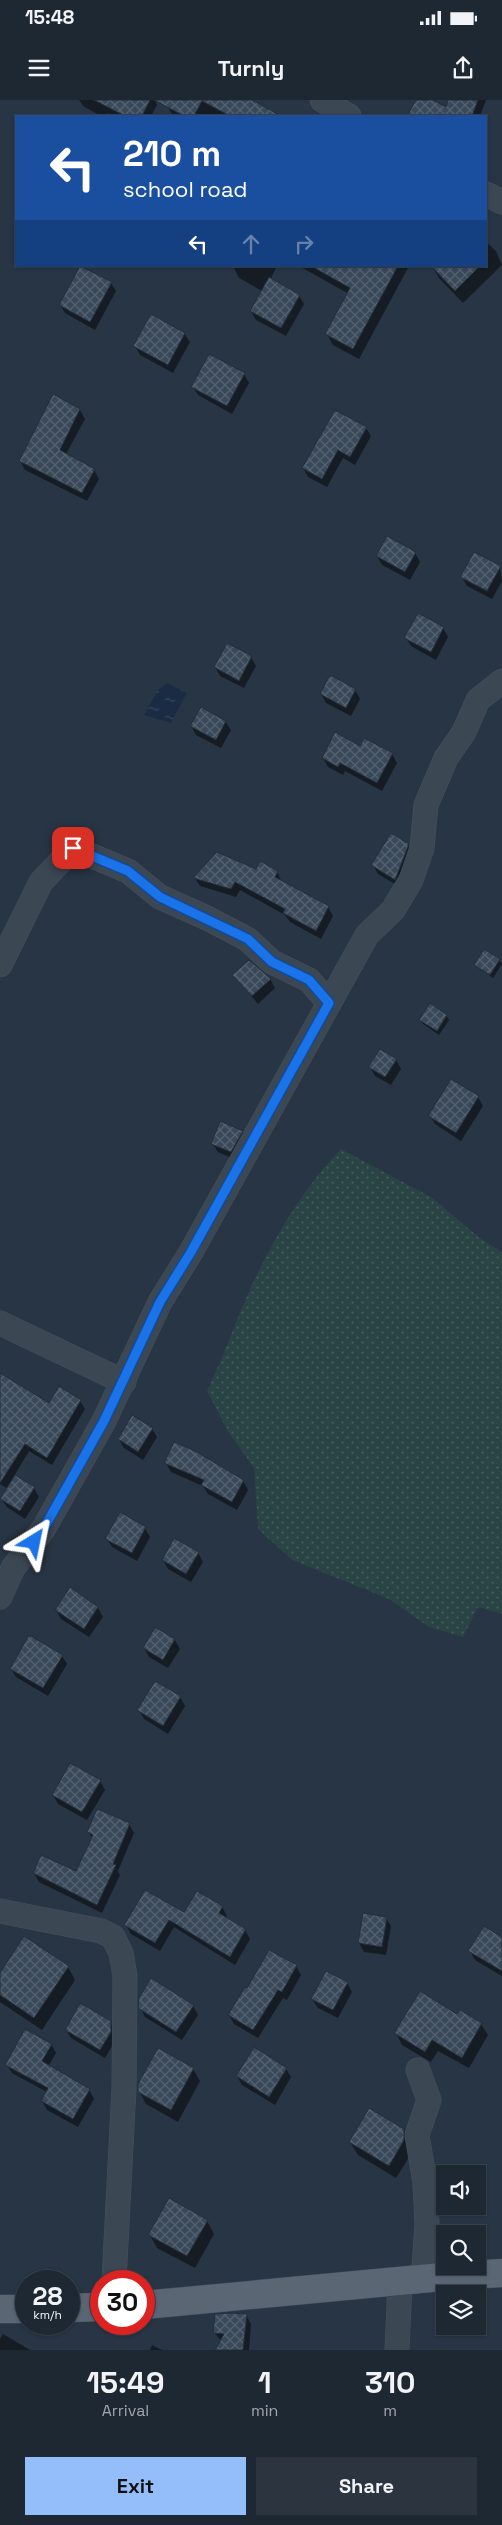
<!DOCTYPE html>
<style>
body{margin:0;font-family:"Space Grotesk",sans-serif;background:#2b343f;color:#f1f3f6;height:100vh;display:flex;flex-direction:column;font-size:19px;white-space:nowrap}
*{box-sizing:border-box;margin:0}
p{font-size:16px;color:#a1a6ac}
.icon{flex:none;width:28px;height:28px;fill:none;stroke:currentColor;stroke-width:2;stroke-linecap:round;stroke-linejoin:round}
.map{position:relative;height:2250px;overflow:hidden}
.sheet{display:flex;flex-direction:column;background:#1e2833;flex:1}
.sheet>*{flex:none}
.guide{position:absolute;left:15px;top:15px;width:472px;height:152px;border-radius:0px;box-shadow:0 1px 4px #0004,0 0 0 1px #3c444e;background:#1a4fa0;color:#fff;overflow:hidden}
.fabs{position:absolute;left:436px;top:2065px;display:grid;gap:10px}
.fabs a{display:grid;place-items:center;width:50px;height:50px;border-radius:0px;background:#1e2833;box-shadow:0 1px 4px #0004,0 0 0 1px #3c444e;font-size:25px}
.speed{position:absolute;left:15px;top:2170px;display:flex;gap:10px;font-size:25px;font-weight:700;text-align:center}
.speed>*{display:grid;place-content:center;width:65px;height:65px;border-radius:50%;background:#1e2833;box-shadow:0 1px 4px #0004,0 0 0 1px #3c444e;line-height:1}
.speed small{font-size:12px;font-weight:400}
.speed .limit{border:8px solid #d22;background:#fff;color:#111}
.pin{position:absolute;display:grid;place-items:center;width:42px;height:42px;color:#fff;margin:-21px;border-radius:10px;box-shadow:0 2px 8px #0006}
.me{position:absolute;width:55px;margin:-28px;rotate:35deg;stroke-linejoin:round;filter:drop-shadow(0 0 4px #0008)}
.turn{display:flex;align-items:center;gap:18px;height:105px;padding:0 25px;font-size:22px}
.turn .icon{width:65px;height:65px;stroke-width:2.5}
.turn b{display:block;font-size:35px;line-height:42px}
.lanes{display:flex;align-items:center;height:48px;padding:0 25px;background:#0003;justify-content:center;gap:25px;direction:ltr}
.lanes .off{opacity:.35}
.eta{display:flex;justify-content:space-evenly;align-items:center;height:85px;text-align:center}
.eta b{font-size:30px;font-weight:800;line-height:35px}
.cta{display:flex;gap:10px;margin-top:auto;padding:10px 25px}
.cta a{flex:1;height:58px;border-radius:0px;background:#93bef9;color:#111;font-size:20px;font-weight:800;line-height:58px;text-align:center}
.cta a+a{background:#2b343f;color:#f1f3f6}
.status{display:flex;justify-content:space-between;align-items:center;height:35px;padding:0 25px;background:#1e2833;direction:ltr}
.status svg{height:14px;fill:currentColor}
header{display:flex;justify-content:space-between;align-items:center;height:65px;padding:0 25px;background:#1e2833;font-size:22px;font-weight:800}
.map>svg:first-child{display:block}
.green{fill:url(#green-dots)}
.water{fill:url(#water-ripples)}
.shadow{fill:#0007}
.building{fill:url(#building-cross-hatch);stroke:#232e3b}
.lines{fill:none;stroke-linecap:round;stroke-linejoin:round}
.minor-casing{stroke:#46505d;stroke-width:25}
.major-casing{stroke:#46505d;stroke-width:29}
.minor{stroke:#3c4754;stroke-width:24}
.major{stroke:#5a6674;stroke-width:28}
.route-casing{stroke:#114b97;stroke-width:12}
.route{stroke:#1a73e8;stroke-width:9}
</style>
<div class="status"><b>15:48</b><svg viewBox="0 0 49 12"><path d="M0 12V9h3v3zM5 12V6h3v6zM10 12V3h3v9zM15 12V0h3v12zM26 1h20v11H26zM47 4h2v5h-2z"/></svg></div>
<header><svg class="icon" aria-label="menu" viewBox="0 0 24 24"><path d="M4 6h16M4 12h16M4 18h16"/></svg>Turnly<svg class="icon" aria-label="share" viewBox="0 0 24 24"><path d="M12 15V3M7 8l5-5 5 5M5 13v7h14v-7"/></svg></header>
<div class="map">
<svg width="502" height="2250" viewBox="0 0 502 2250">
<defs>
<pattern id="green-dots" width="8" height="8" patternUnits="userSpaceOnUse" patternTransform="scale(1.25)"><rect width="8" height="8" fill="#2a4345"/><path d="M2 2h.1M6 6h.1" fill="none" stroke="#475c5f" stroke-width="1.8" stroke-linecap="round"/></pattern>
<pattern id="water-ripples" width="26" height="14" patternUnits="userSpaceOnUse" patternTransform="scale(1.25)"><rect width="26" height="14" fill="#1a2c43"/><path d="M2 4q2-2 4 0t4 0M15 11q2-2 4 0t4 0" fill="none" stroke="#39495d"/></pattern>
<pattern id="building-cross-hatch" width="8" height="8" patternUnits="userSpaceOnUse" patternTransform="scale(1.25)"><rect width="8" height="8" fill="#3a495a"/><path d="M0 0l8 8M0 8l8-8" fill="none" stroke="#546270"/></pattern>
</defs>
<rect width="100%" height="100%" fill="#283544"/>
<!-- green -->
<path class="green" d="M 341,1049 L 431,1097 L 481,1139 L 502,1152 L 502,1514 L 478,1507 L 463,1537 L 429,1527 L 389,1499 L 292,1460 L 258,1429 L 254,1368 L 227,1330 L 207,1291 C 223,1258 235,1223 250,1189 C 273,1139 303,1088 341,1049 Z"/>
<!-- water -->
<path class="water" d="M 167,583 L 187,593 L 171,623 L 144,615 L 158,590 Z"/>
<!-- shadow -->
<g class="shadow">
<path d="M 79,0 L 155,0 L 157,5 L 151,16 L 115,16 L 108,13 L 107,16 L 101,16 L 83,6 Z"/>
<path d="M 171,0 L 249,0 L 272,16 L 173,16 L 168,7 Z"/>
<path d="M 418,0 L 431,0 L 446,9 L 450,0 L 486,0 L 480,16 L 409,16 Z"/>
<path d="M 486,142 L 496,151 L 502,165 L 463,203 L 439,178 L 432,166 L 486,166 Z"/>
<path d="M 81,166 L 111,183 L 116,191 L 95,230 L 65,213 L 60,205 Z"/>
<path d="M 233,166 L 277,166 L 270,180 L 299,196 L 304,204 L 286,236 L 256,220 L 251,211 L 262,191 L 239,178 Z"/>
<path d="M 299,166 L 409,166 L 359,259 L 333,245 L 327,234 L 349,194 Z"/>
<path d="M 184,233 L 190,242 L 173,273 L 140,255 L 135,246 Z"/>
<path d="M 244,274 L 249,283 L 232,314 L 198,295 L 193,287 Z"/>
<path d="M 53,296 L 80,310 L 85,319 L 67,352 L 67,355 L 94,370 L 99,379 L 87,401 L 25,370 L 20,361 Z"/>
<path d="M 366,328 L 371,336 L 355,365 L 343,358 L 327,387 L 308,377 L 303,368 Z"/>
<path d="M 415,453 L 420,462 L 410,480 L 382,465 L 377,456 Z"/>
<path d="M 500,467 L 502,481 L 492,499 L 467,486 L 462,477 Z"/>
<path d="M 443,528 L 448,537 L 436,560 L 411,546 L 406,538 Z"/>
<path d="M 251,557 L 256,566 L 244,588 L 220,576 L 215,567 Z"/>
<path d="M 355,590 L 360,599 L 351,616 L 326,603 L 321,594 Z"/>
<path d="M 225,621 L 231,630 L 221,648 L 196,635 L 191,626 Z"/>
<path d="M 365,639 L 392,654 L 397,663 L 382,691 L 345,671 L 343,675 L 328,667 L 323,658 L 360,648 Z"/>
<path d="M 408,745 L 413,754 L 400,787 L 378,774 L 373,765 Z"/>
<path d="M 277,772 L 282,782 L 328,807 L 333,816 L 321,839 L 290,822 L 285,815 L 240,790 L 236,797 L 200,786 L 195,778 Z"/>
<path d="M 499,860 L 502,864 L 493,878 L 476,865 Z"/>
<path d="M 234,875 L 270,879 L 275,888 L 258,904 Z"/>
<path d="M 446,915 L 449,920 L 439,935 L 423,924 L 420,920 Z"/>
<path d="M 396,960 L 401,969 L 391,985 L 375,976 L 370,967 Z"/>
<path d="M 478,997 L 483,1006 L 461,1041 L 435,1024 L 430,1016 Z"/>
<path d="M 242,1032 L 247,1040 L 236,1060 L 218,1052 L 212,1043 Z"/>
<path d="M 0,1281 L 49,1305 L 80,1301 L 85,1309 L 52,1365 L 29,1351 L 14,1376 L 34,1388 L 39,1397 L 25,1419 L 7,1407 L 1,1399 L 8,1389 L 0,1384 Z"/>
<path d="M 152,1329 L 157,1337 L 143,1360 L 124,1348 L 119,1339 Z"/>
<path d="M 166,1363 L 243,1381 L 248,1390 L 237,1410 L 208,1394 L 203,1386 L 171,1372 Z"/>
<path d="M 120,1414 L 145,1428 L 150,1437 L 137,1461 L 112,1447 L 107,1439 Z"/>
<path d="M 198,1453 L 203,1462 L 191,1482 L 168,1469 L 163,1460 Z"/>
<path d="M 70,1489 L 98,1508 L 103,1517 L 89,1537 L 61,1519 L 56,1510 Z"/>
<path d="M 156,1529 L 175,1540 L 180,1549 L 168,1568 L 149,1557 L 144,1548 Z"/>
<path d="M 62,1556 L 67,1564 L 48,1596 L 16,1577 L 11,1569 Z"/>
<path d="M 180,1597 L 185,1606 L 168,1634 L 144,1619 L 139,1610 Z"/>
<path d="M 100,1681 L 105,1690 L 87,1720 L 58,1704 L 53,1695 Z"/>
<path d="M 129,1724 L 134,1733 L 118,1771 L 120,1775 L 102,1813 L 39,1782 L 34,1773 L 77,1773 L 93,1739 L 88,1732 Z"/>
<path d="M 222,1807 L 227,1816 L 225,1819 L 245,1830 L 250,1839 L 235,1865 L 174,1827 L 160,1851 L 131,1834 L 126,1825 Z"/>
<path d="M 386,1818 L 391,1826 L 386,1855 L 364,1852 L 359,1843 Z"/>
<path d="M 502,1839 L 502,1876 L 475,1860 L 470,1851 Z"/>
<path d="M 270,1851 L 296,1866 L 301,1875 L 287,1900 L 283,1898 L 258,1938 L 234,1924 L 229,1915 L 247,1890 Z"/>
<path d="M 68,1867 L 75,1880 L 42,1930 L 0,1902 L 0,1875 Z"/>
<path d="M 347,1883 L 352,1892 L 338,1918 L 318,1908 L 312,1899 Z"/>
<path d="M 193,1906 L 198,1915 L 182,1940 L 145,1917 L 140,1907 Z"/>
<path d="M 458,1916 L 481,1924 L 488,1935 L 469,1968 L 438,1951 L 431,1962 L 402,1945 L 396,1933 Z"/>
<path d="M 110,1922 L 115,1931 L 115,1941 L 105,1958 L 71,1938 L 66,1930 Z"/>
<path d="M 51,1944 L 56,1953 L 48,1967 L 89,1990 L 94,1999 L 78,2027 L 47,2010 L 42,2001 L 47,1992 L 12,1973 L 7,1965 Z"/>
<path d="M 193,1969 L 200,1981 L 178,2022 L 146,2004 L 139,1991 Z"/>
<path d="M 286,1969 L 291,1977 L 275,2005 L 242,1985 L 237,1976 Z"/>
<path d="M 404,2030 L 411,2043 L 411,2054 L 396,2078 L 358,2055 L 350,2042 Z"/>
<path d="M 207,2121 L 214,2134 L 195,2168 L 157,2148 L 150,2135 Z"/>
<path d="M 246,2215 L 251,2224 L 249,2250 L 216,2250 L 221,2241 L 214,2232 Z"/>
<path d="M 3,2234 L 30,2250 L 0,2250 L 0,2239 Z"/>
<path d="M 152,2245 L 162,2250 L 150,2250 Z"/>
</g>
<!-- building -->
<g class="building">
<path d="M 94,0 L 150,0 L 142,16 L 125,16 Z"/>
<path d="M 154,0 L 252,0 L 281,16 L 230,16 L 202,1 L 194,16 L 184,16 Z"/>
<path d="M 416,0 L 433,0 L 446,7 L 448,0 L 478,0 L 472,16 L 407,16 Z"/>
<path d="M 80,166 L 112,182 L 90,222 L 59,205 Z"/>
<path d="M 311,166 L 398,166 L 353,249 L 325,234 L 350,188 Z"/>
<path d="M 431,166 L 480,166 L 455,191 Z"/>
<path d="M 269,177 L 300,195 L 281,228 L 250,211 Z"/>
<path d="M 151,214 L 185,233 L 168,265 L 133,246 Z"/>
<path d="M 209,254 L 245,273 L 227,306 L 191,287 Z"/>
<path d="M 53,294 L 80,309 L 60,350 L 95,369 L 82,393 L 19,361 Z"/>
<path d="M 335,310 L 367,327 L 350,357 L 338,350 L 322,379 L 302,368 Z"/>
<path d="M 387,436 L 416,452 L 405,472 L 376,456 Z"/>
<path d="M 474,452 L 501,466 L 487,491 L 460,477 Z"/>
<path d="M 418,513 L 444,527 L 431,552 L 404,538 Z"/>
<path d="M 227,543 L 252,556 L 239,581 L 214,567 Z"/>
<path d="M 330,575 L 356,589 L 346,608 L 320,594 Z"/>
<path d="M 201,607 L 226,621 L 216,640 L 190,626 Z"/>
<path d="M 335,632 L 360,646 L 364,638 L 393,653 L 377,683 L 340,663 L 338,667 L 322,658 Z"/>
<path d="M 391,733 L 409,744 L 395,780 L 371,765 Z"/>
<path d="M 217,752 L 256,769 L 260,761 L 278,771 L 275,777 L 329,806 L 316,831 L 283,813 L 285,809 L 235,782 L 231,789 L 193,778 Z"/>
<path d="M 484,849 L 500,859 L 490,875 L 474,865 Z"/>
<path d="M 249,860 L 271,879 L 252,896 L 232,875 Z"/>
<path d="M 430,903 L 447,915 L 437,931 L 419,920 Z"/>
<path d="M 380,949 L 397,959 L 385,977 L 368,967 Z"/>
<path d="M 451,979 L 479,996 L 456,1033 L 428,1016 Z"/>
<path d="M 220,1021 L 243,1031 L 231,1052 L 211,1044 Z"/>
<path d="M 0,1273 L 49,1303 L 59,1286 L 81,1300 L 47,1358 L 25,1344 L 0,1383 Z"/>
<path d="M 132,1315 L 153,1328 L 138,1352 L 118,1339 Z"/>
<path d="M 174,1342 L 195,1351 L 244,1380 L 232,1402 L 201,1385 L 204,1380 L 164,1363 Z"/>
<path d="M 15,1375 L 35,1387 L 20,1411 L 0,1399 Z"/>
<path d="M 120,1412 L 146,1427 L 132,1453 L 105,1439 Z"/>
<path d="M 174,1438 L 199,1452 L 186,1474 L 162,1460 Z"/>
<path d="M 70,1487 L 98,1507 L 84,1529 L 55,1510 Z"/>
<path d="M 155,1527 L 175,1539 L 163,1560 L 143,1548 Z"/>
<path d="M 29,1535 L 63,1555 L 43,1588 L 10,1569 Z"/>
<path d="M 155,1581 L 181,1596 L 163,1626 L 137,1610 Z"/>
<path d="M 70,1663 L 101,1680 L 82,1712 L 52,1695 Z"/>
<path d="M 97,1709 L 130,1723 L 113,1764 L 116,1765 L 97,1805 L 33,1773 L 41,1755 L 76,1771 L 93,1735 L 87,1732 Z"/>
<path d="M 145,1790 L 184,1812 L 197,1791 L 223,1806 L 219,1813 L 246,1829 L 230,1857 L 169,1820 L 155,1843 L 124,1825 Z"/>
<path d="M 363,1813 L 387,1817 L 382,1847 L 358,1843 Z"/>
<path d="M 484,1826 L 502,1837 L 502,1871 L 468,1851 Z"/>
<path d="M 24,1836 L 69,1866 L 34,1918 L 0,1895 L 0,1873 Z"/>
<path d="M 269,1850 L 297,1865 L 282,1892 L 278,1890 L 253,1930 L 228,1915 L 245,1887 L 247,1888 Z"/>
<path d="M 326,1871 L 348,1882 L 333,1910 L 311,1899 Z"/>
<path d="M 151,1878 L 194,1905 L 176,1932 L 138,1908 L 139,1898 Z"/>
<path d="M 420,1891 L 457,1914 L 460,1910 L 482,1923 L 462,1958 L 432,1940 L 425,1952 L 394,1933 Z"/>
<path d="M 80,1903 L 111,1921 L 111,1932 L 100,1950 L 65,1930 Z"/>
<path d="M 25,1929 L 52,1944 L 42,1961 L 90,1989 L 73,2019 L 41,2001 L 48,1988 L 5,1965 Z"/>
<path d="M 254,1947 L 287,1968 L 269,1997 L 236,1976 Z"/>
<path d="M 158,1948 L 194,1968 L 171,2010 L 138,1992 L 138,1984 Z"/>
<path d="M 369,2008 L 404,2029 L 404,2040 L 389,2066 L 349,2042 Z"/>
<path d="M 169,2098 L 208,2120 L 187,2156 L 148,2135 Z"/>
<path d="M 230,2213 L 247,2214 L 243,2250 L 215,2250 L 224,2234 L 213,2233 L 215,2214 Z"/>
</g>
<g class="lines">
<defs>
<g id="minor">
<path d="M 322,0 L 349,16"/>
<path d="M 486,94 L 502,102"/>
<path d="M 0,865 L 41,782 L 73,748 L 128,771 L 160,797 L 207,818 L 247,839 L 272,862 L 309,880 L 329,903"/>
<path d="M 0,1223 L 124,1282"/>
<path d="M 0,1497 L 13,1468 L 44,1428 L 104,1321 L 160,1202 L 191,1152 L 367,835 L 393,810 L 411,780 L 422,748 L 426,705 L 446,658 L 464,632 L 478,600 L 502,581"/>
<path d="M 0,1811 L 101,1831 L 113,1837 L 121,1853 L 125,1876 L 124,1988 L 114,2181"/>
<path d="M 418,1970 L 429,2000 L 417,2035 L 425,2083 L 427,2125 L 423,2180"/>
<path d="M 397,2250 L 400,2182"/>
</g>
<g id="major">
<path d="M 144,2205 L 452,2176 L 502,2173"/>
<path d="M 69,2208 L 101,2207"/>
<path d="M 0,2209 L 26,2209"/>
</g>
</defs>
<!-- minor casing -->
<use href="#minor" class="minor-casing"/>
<!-- major casing -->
<use href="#major" class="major-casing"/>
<!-- minor -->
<use href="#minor" class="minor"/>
<!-- major -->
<use href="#major" class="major"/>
</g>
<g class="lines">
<defs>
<path id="route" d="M 34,1442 L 44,1428 L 104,1321 L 160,1202 L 191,1152 L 329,903 L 309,880 L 272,862 L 248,839 L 160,797 L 128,771 L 73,748"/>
</defs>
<!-- route casing -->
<use href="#route" class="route-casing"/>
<!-- route -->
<use href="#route" class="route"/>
</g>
</svg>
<div class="fabs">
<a><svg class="icon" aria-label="sound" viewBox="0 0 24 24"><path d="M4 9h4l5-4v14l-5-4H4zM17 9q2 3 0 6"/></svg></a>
<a><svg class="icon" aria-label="search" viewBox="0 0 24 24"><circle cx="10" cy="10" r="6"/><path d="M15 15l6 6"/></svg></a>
<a><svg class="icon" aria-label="layers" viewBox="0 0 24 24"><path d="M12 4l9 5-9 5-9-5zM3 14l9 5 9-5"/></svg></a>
</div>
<div class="speed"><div>28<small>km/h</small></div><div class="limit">30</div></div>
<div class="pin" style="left:73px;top:748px;background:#d93025"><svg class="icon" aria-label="arrive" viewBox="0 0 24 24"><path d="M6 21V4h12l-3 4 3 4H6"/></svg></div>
<svg class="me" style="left:34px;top:1442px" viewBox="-20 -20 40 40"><path d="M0-17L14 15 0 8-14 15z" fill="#1a73e8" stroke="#fff" stroke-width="4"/></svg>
<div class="guide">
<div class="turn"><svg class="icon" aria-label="left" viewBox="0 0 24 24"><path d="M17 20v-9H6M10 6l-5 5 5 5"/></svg><div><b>210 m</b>school road</div></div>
<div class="lanes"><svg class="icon" aria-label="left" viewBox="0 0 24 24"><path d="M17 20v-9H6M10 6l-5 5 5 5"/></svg><svg class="icon off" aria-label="ahead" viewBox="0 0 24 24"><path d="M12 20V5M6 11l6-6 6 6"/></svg><svg class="icon off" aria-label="right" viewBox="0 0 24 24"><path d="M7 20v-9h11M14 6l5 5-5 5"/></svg></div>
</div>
</div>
<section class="sheet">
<div class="eta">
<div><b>15:49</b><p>Arrival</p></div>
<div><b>1</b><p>min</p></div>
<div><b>310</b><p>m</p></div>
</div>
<div class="cta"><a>Exit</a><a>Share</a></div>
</section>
